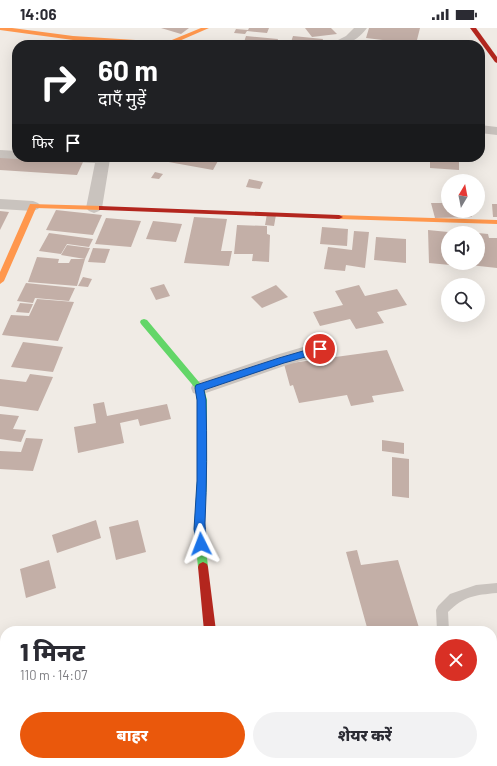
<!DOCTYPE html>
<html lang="hi">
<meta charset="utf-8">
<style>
body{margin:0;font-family:Barlow,"Noto Sans Devanagari",sans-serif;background:#f2f2f3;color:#2b2b33;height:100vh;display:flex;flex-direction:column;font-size:15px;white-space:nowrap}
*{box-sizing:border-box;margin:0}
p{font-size:13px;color:#7c7c81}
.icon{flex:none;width:22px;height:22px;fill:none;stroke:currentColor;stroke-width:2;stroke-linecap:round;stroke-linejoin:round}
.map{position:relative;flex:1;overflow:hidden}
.drawer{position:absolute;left:0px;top:598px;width:497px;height:140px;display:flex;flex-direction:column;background:#fff;border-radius:16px 16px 0 0;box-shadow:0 4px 16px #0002}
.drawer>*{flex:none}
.top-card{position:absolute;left:12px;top:12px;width:473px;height:122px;border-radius:16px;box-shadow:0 4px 16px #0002;background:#202124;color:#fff;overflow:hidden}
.needle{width:26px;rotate:10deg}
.controls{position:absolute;left:441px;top:146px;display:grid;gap:8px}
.controls a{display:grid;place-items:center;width:44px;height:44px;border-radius:50%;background:#fff;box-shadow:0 4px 16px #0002;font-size:20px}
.pin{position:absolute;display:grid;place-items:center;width:34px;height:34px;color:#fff;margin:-17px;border:2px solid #fff;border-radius:50%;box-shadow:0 1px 4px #0007}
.me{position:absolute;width:44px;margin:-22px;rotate:357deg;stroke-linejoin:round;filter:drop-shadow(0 0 3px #0008)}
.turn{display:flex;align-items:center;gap:14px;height:84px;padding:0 20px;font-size:18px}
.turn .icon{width:52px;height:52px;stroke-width:2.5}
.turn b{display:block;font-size:28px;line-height:34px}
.then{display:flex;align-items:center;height:38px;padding:0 20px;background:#0003;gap:8px;font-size:15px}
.round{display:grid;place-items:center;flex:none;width:42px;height:42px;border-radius:21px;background:#f2f2f3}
.overview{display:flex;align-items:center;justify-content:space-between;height:68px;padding:0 20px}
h1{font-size:24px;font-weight:800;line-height:30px}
.cta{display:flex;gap:8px;margin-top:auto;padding:8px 20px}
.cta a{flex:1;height:46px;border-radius:24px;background:#ea580c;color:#fff;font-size:16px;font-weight:800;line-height:46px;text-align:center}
.cta a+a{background:#f2f2f3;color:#2b2b33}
.status{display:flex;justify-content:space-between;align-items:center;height:28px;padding:0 20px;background:#fff;direction:ltr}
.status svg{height:11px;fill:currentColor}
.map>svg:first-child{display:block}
.building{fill:#c3afa7}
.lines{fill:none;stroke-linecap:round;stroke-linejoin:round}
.lane{fill:#c9c3be;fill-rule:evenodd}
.street{fill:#c9c3be;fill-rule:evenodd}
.fast{fill:#63d668;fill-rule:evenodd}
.slow{fill:#ff974d;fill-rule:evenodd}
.jam{fill:#b3261e;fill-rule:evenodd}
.route{fill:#1a73e8;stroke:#114b97}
</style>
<div class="status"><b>14:06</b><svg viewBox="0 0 49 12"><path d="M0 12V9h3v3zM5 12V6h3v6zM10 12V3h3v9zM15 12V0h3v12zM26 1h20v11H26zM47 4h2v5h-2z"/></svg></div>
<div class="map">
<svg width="497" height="738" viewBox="0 0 497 738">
<rect width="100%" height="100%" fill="#f0ebe5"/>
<!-- building -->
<g class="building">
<path d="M 161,0 L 189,0 L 181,6 Z"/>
<path d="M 249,0 L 269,0 L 267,5 L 247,3 L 245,6 L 234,5 L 236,1 L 248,2 Z"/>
<path d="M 305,0 L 331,0 L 337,6 L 312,9 Z"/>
<path d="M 369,0 L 420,0 L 416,16 L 366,10 Z"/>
<path d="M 246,8 L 278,11 L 276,17 L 243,17 Z"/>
<path d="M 293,8 L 323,11 L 321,17 L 290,17 Z"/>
<path d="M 0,129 L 83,134 L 77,147 L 0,142 Z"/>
<path d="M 161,129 L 205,129 L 219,131 L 213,142 L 163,133 L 165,131 Z"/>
<path d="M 430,132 L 459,134 L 459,142 L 430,140 Z"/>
<path d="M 155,144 L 163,146 L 159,151 L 151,150 Z"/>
<path d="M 249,151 L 263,154 L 260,161 L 246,159 Z"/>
<path d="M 431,175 L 448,175 L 448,183 L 470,183 L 472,189 L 435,190 Z"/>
<path d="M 492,176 L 497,176 L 497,189 L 493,189 Z"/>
<path d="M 56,182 L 102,187 L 93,207 L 46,202 Z"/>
<path d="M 0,183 L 9,184 L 0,202 Z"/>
<path d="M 267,186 L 276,187 L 274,198 L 265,197 Z"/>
<path d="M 194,189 L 227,191 L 221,223 L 232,223 L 229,238 L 184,235 Z"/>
<path d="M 106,190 L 141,193 L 131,219 L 95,216 Z"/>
<path d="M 153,193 L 182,196 L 176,214 L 146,211 Z"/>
<path d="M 237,197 L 267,198 L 267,206 L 270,207 L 269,234 L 252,233 L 253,226 L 234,226 Z"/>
<path d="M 322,199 L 348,201 L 347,218 L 320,216 Z"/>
<path d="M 428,202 L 448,204 L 448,235 L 461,235 L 461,238 L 429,235 Z"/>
<path d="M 354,203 L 369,204 L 365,240 L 346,237 L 345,243 L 324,241 L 328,219 L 352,222 Z"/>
<path d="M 49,205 L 93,211 L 89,219 L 67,216 L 61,226 L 39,223 Z"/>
<path d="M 478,205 L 488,206 L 489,210 L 497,210 L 497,240 L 470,237 L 470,235 L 478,235 Z"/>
<path d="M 376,209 L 406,211 L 406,235 L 374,232 Z"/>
<path d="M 67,217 L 90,220 L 85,231 L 61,227 Z"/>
<path d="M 93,220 L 110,221 L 105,235 L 88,234 Z"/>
<path d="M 37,229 L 59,231 L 58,235 L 69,235 L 71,231 L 85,231 L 77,258 L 28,254 Z"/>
<path d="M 83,249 L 92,251 L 88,259 L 78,258 Z"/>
<path d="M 26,255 L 75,260 L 69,273 L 35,270 L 33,275 L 17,273 Z"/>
<path d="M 164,256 L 170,268 L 156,272 L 150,260 Z"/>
<path d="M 276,257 L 288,269 L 262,280 L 251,269 Z"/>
<path d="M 359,257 L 365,268 L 397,261 L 407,277 L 377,284 L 384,295 L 356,301 L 350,291 L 320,298 L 313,284 L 343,277 L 335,263 Z"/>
<path d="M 37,271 L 74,274 L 58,313 L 2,307 L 11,287 L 29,288 Z"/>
<path d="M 20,275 L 33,276 L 29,285 L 16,284 Z"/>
<path d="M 23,314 L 63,319 L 53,344 L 11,339 Z"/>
<path d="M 387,322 L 404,363 L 372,368 L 374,374 L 351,378 L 347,367 L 299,375 L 293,357 L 290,358 L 284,336 Z"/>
<path d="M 30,346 L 53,349 L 38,383 L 0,378 L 0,351 L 26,354 Z"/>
<path d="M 104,374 L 107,388 L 167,376 L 171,391 L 140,398 L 138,391 L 120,395 L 124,415 L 78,425 L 74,399 L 96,395 L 93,376 Z"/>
<path d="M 0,386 L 19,388 L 13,401 L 26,402 L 21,414 L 0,411 Z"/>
<path d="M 26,410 L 43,411 L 33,443 L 0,441 L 0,423 L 21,424 Z"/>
<path d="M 382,412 L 404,415 L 404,426 L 382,423 Z"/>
<path d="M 392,429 L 409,431 L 409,470 L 392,468 Z"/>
<path d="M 96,492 L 101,510 L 57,525 L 52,507 Z"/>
<path d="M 138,492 L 146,524 L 116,532 L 109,499 Z"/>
<path d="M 357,522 L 361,537 L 398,532 L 420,603 L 378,603 L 377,602 L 368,603 L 346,524 Z"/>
<path d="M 49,532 L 56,560 L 26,570 L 20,541 Z"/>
<path d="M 497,640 L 497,656 L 492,641 Z"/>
<path d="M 102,733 L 127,733 L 128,738 L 103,738 Z"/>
<path d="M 436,733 L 487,733 L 489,738 L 429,738 L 428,735 Z"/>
</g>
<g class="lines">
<!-- lane -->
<g class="lane">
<path d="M 497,555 L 497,565 C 475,567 464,568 448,584 L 449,603 L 437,603 L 436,582 L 438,578 L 450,566 L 476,557 Z"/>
<path d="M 492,713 L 497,716 L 497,737 L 493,735 L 492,733 Z"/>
<path d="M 41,733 L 53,733 L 55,738 L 43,738 Z"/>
</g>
<!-- street -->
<g class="street">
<path d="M 354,0 L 367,0 C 356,14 347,17 330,17 L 332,15 L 346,8 Z"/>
<path d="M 480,97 L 497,99 L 497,107 L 480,105 Z"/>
<path d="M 0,122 L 17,123 L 17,129 L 23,129 L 17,131 L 0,130 Z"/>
<path d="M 51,129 L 109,129 L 110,131 L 102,180 L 99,183 L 94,185 L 89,183 L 86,180 L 95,135 L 58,133 L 53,132 Z"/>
<path d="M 0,171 L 33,173 L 38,175 L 41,178 L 38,181 L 33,183 L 0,181 Z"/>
<path d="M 320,314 L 326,316 L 329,321 L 326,326 L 287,337 L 200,367 L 193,365 L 191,360 L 193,355 L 276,327 Z"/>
<path d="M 217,733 L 244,733 L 246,738 L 219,738 Z"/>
</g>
<!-- fast -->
<path class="fast" d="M 144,291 L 147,292 L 204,360 L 207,372 L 207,453 L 204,501 L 208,539 L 207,542 L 203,544 L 199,542 L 198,539 L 194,501 L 197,453 L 197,372 L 196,361 L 141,296 L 140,294 L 141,292 Z"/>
<!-- slow -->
<g class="slow">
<path d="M 0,0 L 12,0 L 73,8 L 167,14 L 201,0 L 209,0 L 170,17 L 73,12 L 0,2 Z"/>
<path d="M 30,176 L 102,178 L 106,180 L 102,182 L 36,180 L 4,253 L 0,256 L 0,244 Z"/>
<path d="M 336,187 L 497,192 L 497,196 L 339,191 L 336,191 Z"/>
</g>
<!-- jam -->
<g class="jam">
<path d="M 470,0 L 476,0 L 497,29 L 497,35 L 495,34 Z"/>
<path d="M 99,178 L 339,187 L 343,189 L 339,191 L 102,182 L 99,182 Z"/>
<path d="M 203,534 L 207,536 L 208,539 L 216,603 L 204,603 L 198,539 L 199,536 Z"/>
</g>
</g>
<!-- route -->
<path class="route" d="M 320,318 L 323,319 L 324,321 L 323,324 L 284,335 L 204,362 L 206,372 C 207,413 207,454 205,495 C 205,503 208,513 205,520 L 201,521 L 197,520 L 194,501 L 197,453 L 197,372 L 195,360 L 196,357 L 279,330 Z"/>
</svg>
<div class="controls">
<a><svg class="needle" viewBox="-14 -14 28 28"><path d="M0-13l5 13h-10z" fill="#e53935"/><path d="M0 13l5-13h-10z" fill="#7c7c81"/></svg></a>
<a><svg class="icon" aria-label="sound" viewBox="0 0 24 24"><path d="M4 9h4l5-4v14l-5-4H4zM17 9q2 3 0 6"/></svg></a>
<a><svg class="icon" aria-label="search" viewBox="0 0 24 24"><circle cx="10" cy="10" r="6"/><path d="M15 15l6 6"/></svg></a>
</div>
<div class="pin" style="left:320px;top:321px;background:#d93025"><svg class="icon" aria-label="arrive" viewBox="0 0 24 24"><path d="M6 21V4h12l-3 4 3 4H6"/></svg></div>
<svg class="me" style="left:201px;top:516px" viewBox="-20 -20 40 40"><path d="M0-17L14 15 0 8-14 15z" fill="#1a73e8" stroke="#fff" stroke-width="4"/></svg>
<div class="top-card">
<div class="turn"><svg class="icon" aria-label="right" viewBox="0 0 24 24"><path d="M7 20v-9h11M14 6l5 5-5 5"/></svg><div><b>60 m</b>दाएँ मुड़ें</div></div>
<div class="then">फिर<svg class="icon" aria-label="arrive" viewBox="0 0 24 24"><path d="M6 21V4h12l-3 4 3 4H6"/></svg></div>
</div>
<section class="drawer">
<div class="overview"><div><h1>1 मिनट</h1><p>110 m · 14:07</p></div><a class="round" style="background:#d93025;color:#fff"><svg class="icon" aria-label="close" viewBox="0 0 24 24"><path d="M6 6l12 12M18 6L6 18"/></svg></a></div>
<div class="cta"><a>बाहर</a><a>शेयर करें</a></div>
</section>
</div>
